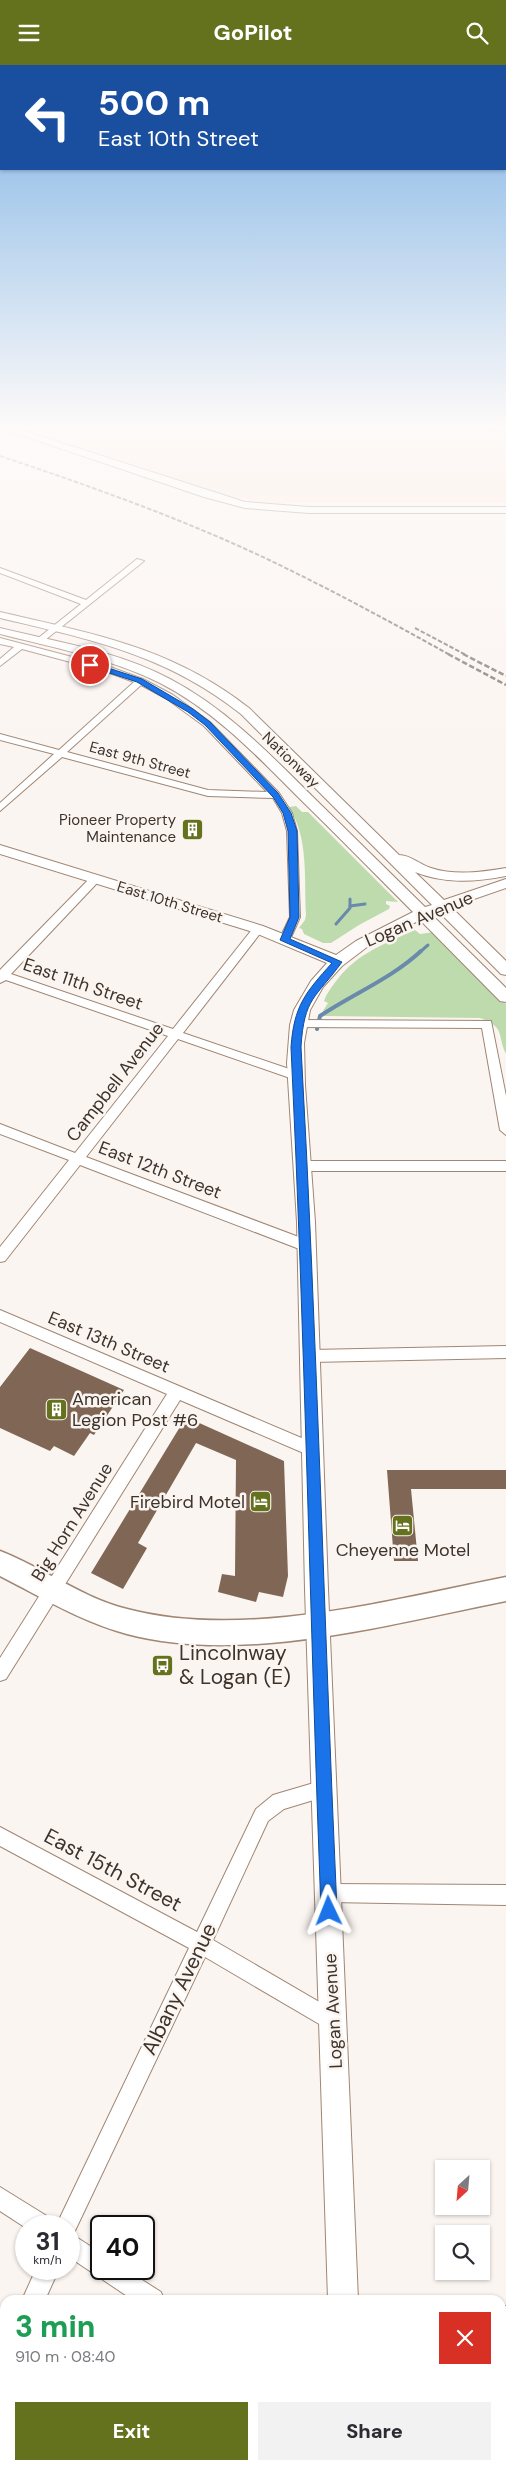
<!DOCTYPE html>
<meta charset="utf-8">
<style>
body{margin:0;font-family:"DM Sans",sans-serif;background:#f2f2f3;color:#2b2b33;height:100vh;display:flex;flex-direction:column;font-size:19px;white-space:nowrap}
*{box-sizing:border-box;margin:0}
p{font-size:16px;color:#7c7c81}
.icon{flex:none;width:28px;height:28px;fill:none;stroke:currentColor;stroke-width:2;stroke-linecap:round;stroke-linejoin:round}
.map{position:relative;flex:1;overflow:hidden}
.side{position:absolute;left:0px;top:2230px;width:506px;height:175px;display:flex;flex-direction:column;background:#fff;border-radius:15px 15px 0 0;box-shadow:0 1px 4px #0004}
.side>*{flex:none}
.guide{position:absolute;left:0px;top:0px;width:506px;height:105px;box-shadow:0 1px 4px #0004;background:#1a4fa0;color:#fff;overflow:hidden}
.needle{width:32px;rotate:206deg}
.buttons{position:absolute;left:435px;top:2095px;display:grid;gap:10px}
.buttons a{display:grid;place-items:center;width:55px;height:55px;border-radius:0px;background:#fff;box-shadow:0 1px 4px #0004;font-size:25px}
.speed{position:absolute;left:15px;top:2150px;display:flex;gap:10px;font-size:25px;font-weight:700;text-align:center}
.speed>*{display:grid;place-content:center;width:65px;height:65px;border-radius:50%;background:#fff;box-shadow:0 1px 4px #0004;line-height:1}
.speed small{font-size:12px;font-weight:400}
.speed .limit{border:2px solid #111;border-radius:8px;background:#fff;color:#111}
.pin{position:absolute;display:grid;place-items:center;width:42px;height:42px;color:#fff;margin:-21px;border:2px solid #fff;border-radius:50%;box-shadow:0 1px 5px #0007}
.me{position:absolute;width:55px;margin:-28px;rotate:358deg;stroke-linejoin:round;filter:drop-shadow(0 0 4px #0008)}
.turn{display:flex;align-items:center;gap:18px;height:105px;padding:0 15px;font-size:22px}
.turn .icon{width:65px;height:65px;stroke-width:2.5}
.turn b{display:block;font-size:35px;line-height:42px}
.round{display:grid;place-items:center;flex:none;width:52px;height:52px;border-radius:0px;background:#f2f2f3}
.overview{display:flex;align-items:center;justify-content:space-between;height:85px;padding:0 15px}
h1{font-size:30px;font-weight:800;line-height:38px;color:#1e9e55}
.action{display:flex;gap:10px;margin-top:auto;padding:10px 15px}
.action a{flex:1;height:58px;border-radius:0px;background:#64711d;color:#fff;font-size:20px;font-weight:800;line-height:58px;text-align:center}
.action a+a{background:#f2f2f3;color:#2b2b33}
header{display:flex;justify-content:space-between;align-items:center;height:65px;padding:0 15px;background:#64711d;color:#fff;font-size:22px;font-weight:800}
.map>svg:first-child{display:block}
.built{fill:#fbe6d6}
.education{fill:#edeafc}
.green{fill:#bedbad}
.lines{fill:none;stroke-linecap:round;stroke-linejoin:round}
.stream-far1{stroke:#698aaa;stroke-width:3}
.stream{stroke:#698aaa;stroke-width:4}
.building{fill:#806755}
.street-casing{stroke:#a08673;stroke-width:2}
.secondary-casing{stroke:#a08673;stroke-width:2}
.primary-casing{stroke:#a08673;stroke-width:3}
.street{fill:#fff;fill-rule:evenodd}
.secondary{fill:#fff;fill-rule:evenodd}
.primary{fill:#fff;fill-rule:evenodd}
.rail-far1{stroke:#817771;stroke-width:2;stroke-dasharray:4.5 2;stroke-linecap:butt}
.rail{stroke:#817771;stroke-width:2.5;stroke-dasharray:5.5 2.5;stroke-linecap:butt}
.route{fill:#1a73e8;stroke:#114b97}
.labels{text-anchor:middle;stroke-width:5;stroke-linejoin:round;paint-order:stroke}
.far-street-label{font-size:15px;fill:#3e332b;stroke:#fbf5f1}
.far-poi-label{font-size:15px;fill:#3e332b;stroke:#fbf5f1;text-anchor:end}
.street-label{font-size:18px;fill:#3e332b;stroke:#fbf5f1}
.poi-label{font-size:18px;fill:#3e332b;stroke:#fbf5f1;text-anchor:start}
.near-poi-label{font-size:21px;fill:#3e332b;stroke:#fbf5f1;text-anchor:start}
.near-street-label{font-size:21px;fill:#3e332b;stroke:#fbf5f1}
</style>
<header><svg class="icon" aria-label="menu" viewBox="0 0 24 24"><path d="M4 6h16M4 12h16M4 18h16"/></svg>GoPilot<svg class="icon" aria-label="search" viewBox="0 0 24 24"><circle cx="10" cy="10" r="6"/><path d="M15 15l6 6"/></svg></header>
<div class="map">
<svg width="506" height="2405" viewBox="0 0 506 2405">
<rect width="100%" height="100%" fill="#fbf5f1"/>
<!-- built -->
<path class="built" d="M 12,358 L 506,358 L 506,438 L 264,438 L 227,430 Z"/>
<!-- education -->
<path class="education" d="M 501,2283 L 506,2283 L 506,2405 L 377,2405 L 377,2400 L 501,2400 Z"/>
<!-- green -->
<g class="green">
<path d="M 296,741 L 302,747 L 308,747 L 398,837 L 386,836 L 386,839 L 390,841 L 389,844 L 359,860 L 331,878 L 323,878 L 304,869 L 302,864 L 299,863 L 305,855 L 306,850 C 304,815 309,773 289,742 Z"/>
<path d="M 415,865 L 420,869 L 434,867 L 506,939 L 506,989 C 497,971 506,962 480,953 L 324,951 L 323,946 L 328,938 L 324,936 L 326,931 C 350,891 375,883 415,865 Z"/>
</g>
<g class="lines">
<!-- stream-far1 -->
<g class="stream-far1">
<path d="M 350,841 L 365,839"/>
<path d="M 336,859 L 350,843 L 350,834"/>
<path d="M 420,887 L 428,880"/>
</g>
<!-- stream -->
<path class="stream" d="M 317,964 L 320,951 C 353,929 392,913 421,886"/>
</g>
<!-- building -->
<g class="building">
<path d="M 189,757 L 202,759 L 195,772 L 182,770 Z"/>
<path d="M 30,1283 L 124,1325 L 94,1370 L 90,1368 L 74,1391 L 54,1381 L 50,1386 L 0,1363 L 0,1322 Z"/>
<path d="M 186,1352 L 284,1396 L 288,1511 L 283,1532 L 259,1527 L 256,1537 L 218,1527 L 222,1509 L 235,1511 L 236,1395 L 196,1378 L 138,1478 L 147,1483 L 123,1524 L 91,1508 Z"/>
<path d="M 387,1405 L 506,1405 L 506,1424 L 411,1424 L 418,1496 L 394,1496 Z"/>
</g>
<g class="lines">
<defs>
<g id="street">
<path d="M 137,494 L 144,496 L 40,579 L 36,576 L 37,574 L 81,539 L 0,508 L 0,503 L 86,535 Z"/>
<path d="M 0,573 L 110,602 L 143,614 L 173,630 L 210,657 L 279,728 L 292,748 L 297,766 L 300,852 L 289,877 L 281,877 L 279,875 L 290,852 L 287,766 L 282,748 L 273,733 L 208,731 L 62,692 L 0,746 L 0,738 L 54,689 L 0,675 L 0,669 L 59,685 L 134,617 L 104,606 L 22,584 L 0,601 L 0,594 L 14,582 L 0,579 ZM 141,620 L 167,634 L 204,661 L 267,727 L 208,725 L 67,687 Z"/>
<path d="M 95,811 L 100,814 L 99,816 L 11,909 L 173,964 L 254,862 L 262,862 L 262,866 L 183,968 L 301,1008 L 303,1011 L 301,1014 L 293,1014 L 178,974 L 86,1092 L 312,1177 L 314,1181 L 312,1185 L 302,1185 L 80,1100 L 5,1196 L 0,1197 L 0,1182 L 69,1095 L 0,1069 L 0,1059 L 75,1088 L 168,971 L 6,915 L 0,918 L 0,905 L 91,812 Z"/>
<path d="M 298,955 L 491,956 L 506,1031 L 506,1070 L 500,1065 L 482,963 L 294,962 L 294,956 Z"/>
<path d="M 303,1096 L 506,1096 L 506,1106 L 303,1106 L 297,1101 Z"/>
<path d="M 0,1245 L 318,1380 L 321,1385 L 318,1390 L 313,1392 L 180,1335 L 6,1614 L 0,1616 L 0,1593 L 167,1329 L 0,1257 Z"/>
<path d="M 506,1281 L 506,1293 L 311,1297 L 306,1295 L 304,1291 L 306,1287 L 311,1285 Z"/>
<path d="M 324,1715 L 330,1718 L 333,1724 L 330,1730 L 284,1744 L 268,1756 L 213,1875 L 340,1949 L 343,1956 L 340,1963 L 333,1966 L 326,1963 L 205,1892 L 73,2170 L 101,2188 L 101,2204 L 125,2204 L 161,2227 L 164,2235 L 133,2235 L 69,2192 L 69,2161 L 56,2161 L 189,1883 L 0,1781 L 0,1762 L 197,1867 L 256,1744 L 273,1730 Z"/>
<path d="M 328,1819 L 506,1820 L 506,1840 L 328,1837 L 321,1835 L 319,1828 L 321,1821 Z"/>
<path d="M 0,2122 L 50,2153 L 53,2161 L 26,2161 L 26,2163 L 0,2146 Z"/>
<path d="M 36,2204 L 59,2204 L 45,2235 L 22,2235 Z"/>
<rect x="501" y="2241" width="5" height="22"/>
<path d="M 5,2284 L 5,2315 L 0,2318 L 0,2286 Z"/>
</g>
<g id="secondary">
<path d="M 0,358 L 245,437 L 309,442 L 506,442 L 506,448 L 309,448 L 245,443 L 204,432 L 0,363 Z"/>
<path d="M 0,547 C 94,569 171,582 249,643 L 399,790 C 410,790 421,800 431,803 C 455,811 482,807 506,803 L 506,811 C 475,817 445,819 415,807 L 444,835 L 506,814 L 506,823 L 451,842 L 506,896 L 506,910 L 501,909 L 439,847 L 432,850 L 506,923 L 506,937 L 500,936 L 420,855 L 367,882 L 342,901 L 323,922 L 310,945 L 304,978 L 305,1020 L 315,1157 L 328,1524 L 358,2235 L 328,2235 L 305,1524 L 297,1157 L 287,998 L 290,960 L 294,945 L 311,916 L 327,898 L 253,867 L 0,789 L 0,780 L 263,861 L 336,890 L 356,876 L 413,847 C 375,809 338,771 300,734 C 257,691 215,646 160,618 C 110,593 54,583 0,569 L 0,563 C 57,577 118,586 170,614 C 225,643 268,687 312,731 C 350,768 387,805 425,842 L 432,840 L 241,649 C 165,589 92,575 0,553 Z"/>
<rect x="333" y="2400" width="32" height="5"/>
</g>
<path id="primary" d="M 0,1486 C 44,1503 82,1533 127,1544 C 245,1575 389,1535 506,1512 L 506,1536 C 390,1559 243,1600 127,1569 C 82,1557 41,1532 0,1511 Z"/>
</defs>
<!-- street casing -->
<use href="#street" class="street-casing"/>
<!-- secondary casing -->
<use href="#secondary" class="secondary-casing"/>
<!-- primary casing -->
<use href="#primary" class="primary-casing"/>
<!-- street -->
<use href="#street" class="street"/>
<!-- secondary -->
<use href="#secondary" class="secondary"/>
<!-- primary -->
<use href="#primary" class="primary"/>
<!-- rail-far1 -->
<g class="rail-far1">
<path d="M 453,358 L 506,368"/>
<path d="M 0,391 C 90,421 180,453 265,493 C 328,523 389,556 450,590"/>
<path d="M 415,563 L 466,590"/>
</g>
<!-- rail -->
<g class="rail">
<path d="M 448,589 L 506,620"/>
<path d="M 463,589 L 506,611"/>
</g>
</g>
<!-- sky -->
<linearGradient id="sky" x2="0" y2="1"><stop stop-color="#7db2e5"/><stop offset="0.52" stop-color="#fdfaf9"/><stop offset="1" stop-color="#fdfaf9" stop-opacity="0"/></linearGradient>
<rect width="506" height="695" fill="url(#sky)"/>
<!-- route -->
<path class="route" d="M 90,597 L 142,614 L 193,644 L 210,657 L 278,728 L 291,748 L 297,766 L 299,852 L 290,874 L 342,897 C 316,933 304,932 301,982 C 317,1270 324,1558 337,1846 L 334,1852 L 329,1854 L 323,1852 L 321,1846 C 310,1558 305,1270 291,982 C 294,941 305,928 332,898 L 280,875 L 290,852 L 288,766 L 283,748 L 273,732 L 205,660 L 188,647 L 137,617 L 88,601 L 87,600 Z"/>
<!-- icons -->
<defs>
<symbol id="building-square" viewBox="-11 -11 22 22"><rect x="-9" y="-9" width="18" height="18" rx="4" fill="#64711d" stroke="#fbf5f1"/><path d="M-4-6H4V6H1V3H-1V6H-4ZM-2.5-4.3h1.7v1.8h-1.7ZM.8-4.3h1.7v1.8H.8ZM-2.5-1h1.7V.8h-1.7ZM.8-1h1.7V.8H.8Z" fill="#fff"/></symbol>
<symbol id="hotel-square" viewBox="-11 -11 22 22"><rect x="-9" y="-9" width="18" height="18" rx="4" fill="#64711d" stroke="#fbf5f1"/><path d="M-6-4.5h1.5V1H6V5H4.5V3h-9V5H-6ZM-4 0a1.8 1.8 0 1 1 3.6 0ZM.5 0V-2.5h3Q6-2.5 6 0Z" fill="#fff"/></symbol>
<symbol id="bus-square" viewBox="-11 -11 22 22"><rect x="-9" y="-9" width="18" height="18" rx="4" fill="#64711d" stroke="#fbf5f1"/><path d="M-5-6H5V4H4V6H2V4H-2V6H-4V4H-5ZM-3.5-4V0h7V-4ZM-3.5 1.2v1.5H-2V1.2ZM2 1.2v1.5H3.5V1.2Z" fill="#fff"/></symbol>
</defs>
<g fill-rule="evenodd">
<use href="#building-square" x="180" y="752" width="25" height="25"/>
<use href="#building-square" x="44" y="1332" width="25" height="25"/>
<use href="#hotel-square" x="248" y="1424" width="25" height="25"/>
<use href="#hotel-square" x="390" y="1448" width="25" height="25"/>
<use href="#bus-square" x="150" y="1588" width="25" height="25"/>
</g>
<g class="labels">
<!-- far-street labels -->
<g class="far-street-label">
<text transform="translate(140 695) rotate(15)" y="5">East 9th Street</text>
<text transform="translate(291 695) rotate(44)" y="5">Nationway</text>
<text transform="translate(170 837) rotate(17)" y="5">East 10th Street</text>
</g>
<!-- far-poi labels -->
<g class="far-poi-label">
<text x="176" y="760">Pioneer Property<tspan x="176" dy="17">Maintenance</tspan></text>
</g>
<!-- street labels -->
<g class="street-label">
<text transform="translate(419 854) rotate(-23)" y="6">Logan Avenue</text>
<text transform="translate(83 919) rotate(19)" y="6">East 11th Street</text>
<text transform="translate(115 1017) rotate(-52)" y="6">Campbell Avenue</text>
<text transform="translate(160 1105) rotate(21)" y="6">East 12th Street</text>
<text transform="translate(109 1277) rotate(23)" y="6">East 13th Street</text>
<text transform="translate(72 1457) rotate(-58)" y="6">Big Horn Avenue</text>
<text transform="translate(333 1946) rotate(-93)" y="6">Logan Avenue</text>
</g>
<!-- poi labels -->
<g class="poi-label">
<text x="72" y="1340">American<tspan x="72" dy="21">Legion Post #6</tspan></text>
<text x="245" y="1443" text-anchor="end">Firebird Motel</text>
<text x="403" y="1491" text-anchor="middle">Cheyenne Motel</text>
</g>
<!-- near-poi labels -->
<g class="near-poi-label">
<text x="179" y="1595">Lincolnway<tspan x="179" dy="24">&amp; Logan (E)</tspan></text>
</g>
<!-- near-street labels -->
<g class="near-street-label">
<text transform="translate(113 1805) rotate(28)" y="7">East 15th Street</text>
<text transform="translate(179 1924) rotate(-64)" y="7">Albany Avenue</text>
</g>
</g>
</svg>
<div class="buttons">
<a><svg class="needle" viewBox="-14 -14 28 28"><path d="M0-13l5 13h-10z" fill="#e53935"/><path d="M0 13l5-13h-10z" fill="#7c7c81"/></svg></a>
<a><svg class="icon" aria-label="search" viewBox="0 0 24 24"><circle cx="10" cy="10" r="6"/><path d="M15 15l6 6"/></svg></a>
</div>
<div class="speed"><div>31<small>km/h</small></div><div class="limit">40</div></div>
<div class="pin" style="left:90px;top:600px;background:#d93025"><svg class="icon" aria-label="arrive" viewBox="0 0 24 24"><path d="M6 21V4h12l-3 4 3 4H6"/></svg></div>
<svg class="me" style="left:329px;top:1846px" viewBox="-20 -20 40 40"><path d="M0-17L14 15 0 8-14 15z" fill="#1a73e8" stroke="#fff" stroke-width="4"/></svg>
<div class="guide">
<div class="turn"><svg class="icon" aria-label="left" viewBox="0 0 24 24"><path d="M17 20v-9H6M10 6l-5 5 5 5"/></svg><div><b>500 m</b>East 10th Street</div></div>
</div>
<section class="side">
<div class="overview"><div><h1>3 min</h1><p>910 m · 08:40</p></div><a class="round" style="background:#d93025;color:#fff"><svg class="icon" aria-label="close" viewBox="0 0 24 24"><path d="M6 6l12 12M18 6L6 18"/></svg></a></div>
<div class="action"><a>Exit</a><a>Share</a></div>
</section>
</div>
